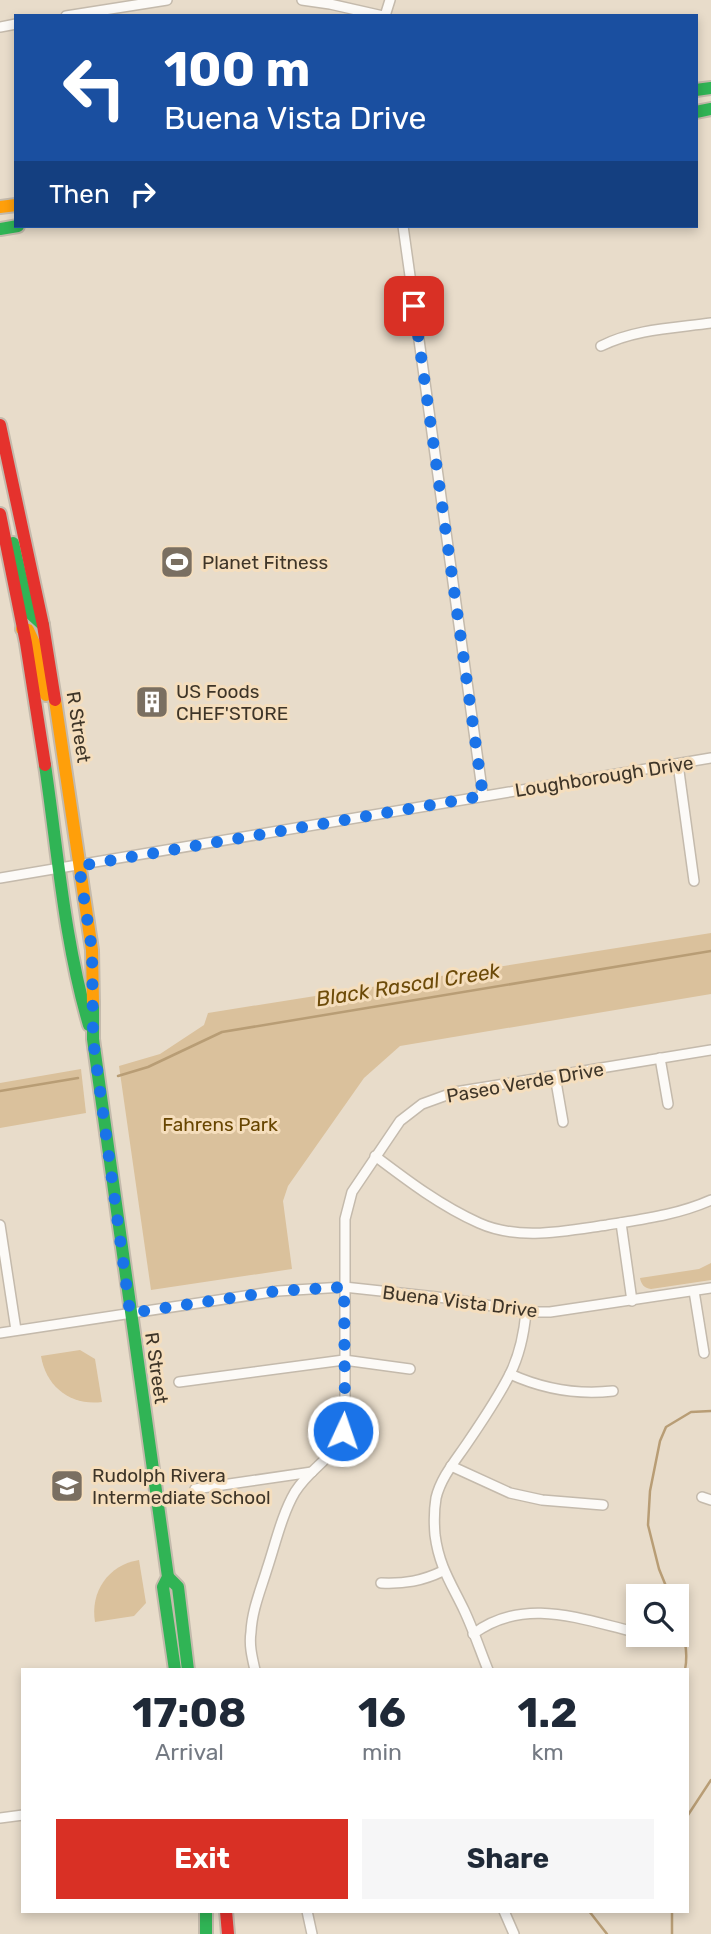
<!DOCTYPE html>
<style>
body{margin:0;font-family:Rubik,sans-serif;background:#f6f6f7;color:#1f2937;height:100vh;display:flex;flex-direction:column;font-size:26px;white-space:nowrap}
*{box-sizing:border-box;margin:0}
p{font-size:23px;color:#747a83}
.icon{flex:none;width:38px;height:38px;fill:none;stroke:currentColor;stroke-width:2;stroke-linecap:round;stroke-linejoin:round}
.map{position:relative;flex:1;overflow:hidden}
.side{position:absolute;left:21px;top:1668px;width:668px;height:245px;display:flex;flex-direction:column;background:#fff;border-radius:0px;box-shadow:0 4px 10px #0003}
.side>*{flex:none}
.hud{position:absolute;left:14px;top:14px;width:684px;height:214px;border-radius:0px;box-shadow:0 4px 10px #0003;background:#1a4fa0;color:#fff;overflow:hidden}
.tools{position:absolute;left:626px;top:1584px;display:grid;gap:14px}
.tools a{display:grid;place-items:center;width:63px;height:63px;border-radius:0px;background:#fff;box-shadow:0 4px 10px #0003;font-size:35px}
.pin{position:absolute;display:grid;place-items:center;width:60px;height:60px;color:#fff;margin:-30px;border-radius:14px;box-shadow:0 4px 10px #0006}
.me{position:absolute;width:77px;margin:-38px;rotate:3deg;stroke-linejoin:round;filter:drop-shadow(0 0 5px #0008)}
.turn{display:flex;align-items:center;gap:24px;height:147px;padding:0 35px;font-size:32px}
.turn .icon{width:91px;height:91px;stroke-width:2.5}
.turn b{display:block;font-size:49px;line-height:60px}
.then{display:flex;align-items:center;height:66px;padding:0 35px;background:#0003;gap:14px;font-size:26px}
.eta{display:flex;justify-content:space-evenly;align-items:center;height:119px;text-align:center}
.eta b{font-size:42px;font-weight:700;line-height:49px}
.primary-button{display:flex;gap:14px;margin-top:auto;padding:14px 35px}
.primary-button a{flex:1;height:80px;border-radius:0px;background:#d93025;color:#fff;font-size:28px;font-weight:700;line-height:80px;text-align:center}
.primary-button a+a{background:#f6f6f7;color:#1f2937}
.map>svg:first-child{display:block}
.green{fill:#dac19c}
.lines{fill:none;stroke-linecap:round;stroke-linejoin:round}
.stream{stroke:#b89d75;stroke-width:2.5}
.street-casing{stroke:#c4baac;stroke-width:12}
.fast-casing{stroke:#c4baac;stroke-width:16}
.slow-casing{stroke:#c4baac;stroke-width:16}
.jam-casing{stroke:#c4baac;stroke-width:16}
.street{stroke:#fcfaf7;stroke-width:9}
.fast{stroke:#30b455;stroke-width:12}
.slow{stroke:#ff9f0a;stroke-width:12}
.jam{stroke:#e5322d;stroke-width:12}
.route{stroke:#1a73e8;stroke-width:12;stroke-dasharray:0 21.6}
.labels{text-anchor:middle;stroke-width:6;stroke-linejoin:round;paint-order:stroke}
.poi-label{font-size:19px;fill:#3e3528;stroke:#f5debd;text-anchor:start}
.street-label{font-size:19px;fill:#3e3528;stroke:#f5debd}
.park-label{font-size:19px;fill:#674500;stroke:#f5debd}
.water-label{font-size:21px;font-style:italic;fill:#6d4b09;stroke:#f5debd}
</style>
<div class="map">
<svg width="711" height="1934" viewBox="0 0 711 1934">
<rect width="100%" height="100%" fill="#e8dcca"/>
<!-- green -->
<g class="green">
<path d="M 711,933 L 711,994 L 400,1046 L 364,1078 L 288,1186 L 283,1201 L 292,1269 L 151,1290 L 119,1066 L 160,1054 L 204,1025 L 208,1013 Z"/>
<path d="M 81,1069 L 86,1113 L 0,1128 L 0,1083 Z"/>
<path d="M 711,1263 L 711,1280 L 651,1289 C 644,1288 641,1284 640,1278 L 699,1269 Z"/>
<path d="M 80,1350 L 95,1359 L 102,1402 C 71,1406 46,1387 41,1356 Z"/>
<path d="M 139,1560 L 146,1603 L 134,1616 L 95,1622 C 90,1592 108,1565 139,1560 Z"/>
</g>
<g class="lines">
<!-- stream -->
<g class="stream">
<path d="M 118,1076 L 148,1067 L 222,1032 L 711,951"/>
<path d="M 0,1091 L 78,1078"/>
<path d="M 670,1596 L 659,1569 L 648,1525 L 650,1491 L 660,1441 L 666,1427 L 691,1412 L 711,1411"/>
<path d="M 677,1614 C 683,1632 689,1650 685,1670"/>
<path d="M 688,1815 L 711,1780"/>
<path d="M 589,1911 L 607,1934"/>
<path d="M 672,1934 L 672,1911"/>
</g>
<defs>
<g id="street">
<path d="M 302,0 L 330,4 L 383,16"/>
<path d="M 66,16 L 167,0"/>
<path d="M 385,16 L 390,0"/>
<path d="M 0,27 L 16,24"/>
<path d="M 403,226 L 483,796"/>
<path d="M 601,346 C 635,329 674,328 711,323"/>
<path d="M 678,764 L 694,881"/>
<path d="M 0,878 L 711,758"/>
<path d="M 660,1058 L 668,1104"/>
<path d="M 555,1076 L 563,1122"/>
<path d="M 375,1156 C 408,1181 441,1206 479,1223 C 519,1241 565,1231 607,1225 C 643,1219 677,1215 711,1200"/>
<path d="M 621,1223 L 632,1301"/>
<path d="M 0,1225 L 16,1330"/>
<path d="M 694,1291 L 704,1353"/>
<path d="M 0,1333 L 278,1291 L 344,1287 L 446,1298 L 526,1312 L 550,1312 L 711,1288"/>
<path d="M 510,1374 C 543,1389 577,1395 613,1391"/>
<path d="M 179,1382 L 344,1360 L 410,1369"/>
<path d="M 451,1466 L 510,1493 L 542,1500 L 603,1505"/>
<path d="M 195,1489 L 312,1472"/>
<path d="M 702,1497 L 711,1500"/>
<path d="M 381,1583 C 405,1584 422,1581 443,1571"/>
<path d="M 473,1634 C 523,1597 577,1618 631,1631"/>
<path d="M 255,1670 C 252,1657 249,1645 251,1632 C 252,1610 261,1589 267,1569 C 275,1545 282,1514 295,1492 C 315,1461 338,1461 345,1418 L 345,1219 L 352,1192 L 400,1121 L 422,1104 L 455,1092 L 711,1050"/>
<path d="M 488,1670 C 480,1650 473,1629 464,1610 C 451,1583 439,1566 435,1535 C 434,1523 434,1510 436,1498 C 441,1477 456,1460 468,1442 C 483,1420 498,1398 510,1374 C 520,1354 524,1334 526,1312"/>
<path d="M 0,1818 L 23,1815"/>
<path d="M 307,1911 L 312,1934"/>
<path d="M 504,1911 L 514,1934"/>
</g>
<g id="fast">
<path d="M 696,90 L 711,88"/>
<path d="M 696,112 L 711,109"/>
<path d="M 0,229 L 18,226"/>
<path d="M 13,543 L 28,608 L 31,614 L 43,625"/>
<path d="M 45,765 C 58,853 64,940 89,1025"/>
<path d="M 93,1004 L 93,1039 L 168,1577 L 163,1587 L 175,1670"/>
<path d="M 168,1577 L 178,1587 L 188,1670"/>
<path d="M 206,1911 L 206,1934"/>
</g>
<g id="slow">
<path d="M 0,207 L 16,205"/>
<path d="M 22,629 L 28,630 L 36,647 L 46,695"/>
<path d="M 55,700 L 92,950 L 93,1004"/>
</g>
<g id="jam">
<path d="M 0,425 L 43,625 L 55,700"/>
<path d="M 0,514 L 26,643 L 45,765"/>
<path d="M 226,1911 L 228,1934"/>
</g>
</defs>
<!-- street casing -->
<use href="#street" class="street-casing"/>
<!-- fast casing -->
<use href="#fast" class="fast-casing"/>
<!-- slow casing -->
<use href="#slow" class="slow-casing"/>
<!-- jam casing -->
<use href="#jam" class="jam-casing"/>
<!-- street -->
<use href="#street" class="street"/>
<!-- fast -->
<use href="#fast" class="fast"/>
<!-- slow -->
<use href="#slow" class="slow"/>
<!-- jam -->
<use href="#jam" class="jam"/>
</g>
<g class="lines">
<!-- route -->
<path class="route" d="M 343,1431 L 345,1418 L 344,1287 L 278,1291 L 130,1313 L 93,1039 L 92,950 L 79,866 L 483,796 L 414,306"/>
</g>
<!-- icons -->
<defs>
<symbol id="stadium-square" viewBox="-11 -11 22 22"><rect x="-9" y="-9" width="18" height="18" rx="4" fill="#7a6f61" stroke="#f5debd"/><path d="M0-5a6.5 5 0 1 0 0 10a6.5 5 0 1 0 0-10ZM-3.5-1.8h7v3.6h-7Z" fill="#fff"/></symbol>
<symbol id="building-square" viewBox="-11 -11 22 22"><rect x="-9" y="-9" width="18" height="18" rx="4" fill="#7a6f61" stroke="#f5debd"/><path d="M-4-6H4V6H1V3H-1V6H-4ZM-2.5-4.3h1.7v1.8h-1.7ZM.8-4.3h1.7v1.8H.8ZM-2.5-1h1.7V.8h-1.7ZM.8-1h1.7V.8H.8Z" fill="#fff"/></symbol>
<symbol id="school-square" viewBox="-11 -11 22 22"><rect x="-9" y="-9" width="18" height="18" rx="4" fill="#7a6f61" stroke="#f5debd"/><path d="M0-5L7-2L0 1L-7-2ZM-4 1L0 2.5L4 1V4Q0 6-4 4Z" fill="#fff"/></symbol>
</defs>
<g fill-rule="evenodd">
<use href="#stadium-square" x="158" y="543" width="38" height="38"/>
<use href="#building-square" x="133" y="683" width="38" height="38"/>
<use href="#school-square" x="48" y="1467" width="38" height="38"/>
</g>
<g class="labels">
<!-- poi labels -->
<g class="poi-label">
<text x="202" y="569">Planet Fitness</text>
<text x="176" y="698">US Foods<tspan x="176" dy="22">CHEF'STORE</tspan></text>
<text x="92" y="1482">Rudolph Rivera<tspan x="92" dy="22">Intermediate School</tspan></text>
</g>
<!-- street labels -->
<g class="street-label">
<text transform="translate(79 727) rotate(81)" y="7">R Street</text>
<text transform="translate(604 776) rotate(-9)" y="7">Loughborough Drive</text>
<text transform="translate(525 1082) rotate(-10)" y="7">Paseo Verde Drive</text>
<text transform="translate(460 1301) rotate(7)" y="7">Buena Vista Drive</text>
<text transform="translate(157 1368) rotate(82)" y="7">R Street</text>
</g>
<!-- park labels -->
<g class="park-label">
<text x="220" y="1131">Fahrens Park</text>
</g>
<!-- water labels -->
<g class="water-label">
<text transform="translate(408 985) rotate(-9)" y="7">Black Rascal Creek</text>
</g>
</g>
</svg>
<div class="tools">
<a><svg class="icon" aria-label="search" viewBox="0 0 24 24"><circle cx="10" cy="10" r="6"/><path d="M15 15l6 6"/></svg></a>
</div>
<div class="pin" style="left:414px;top:306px;background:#d93025"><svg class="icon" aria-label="arrive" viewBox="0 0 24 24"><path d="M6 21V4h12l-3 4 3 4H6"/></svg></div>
<svg class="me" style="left:343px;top:1431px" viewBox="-20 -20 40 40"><circle r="17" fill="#1a73e8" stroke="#fff" stroke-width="3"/><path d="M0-11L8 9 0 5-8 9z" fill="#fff"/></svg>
<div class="hud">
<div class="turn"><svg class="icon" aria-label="left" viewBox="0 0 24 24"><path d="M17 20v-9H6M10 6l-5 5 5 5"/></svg><div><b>100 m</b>Buena Vista Drive</div></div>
<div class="then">Then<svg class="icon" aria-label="right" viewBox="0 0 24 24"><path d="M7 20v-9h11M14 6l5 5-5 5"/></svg></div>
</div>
<section class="side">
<div class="eta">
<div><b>17:08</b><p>Arrival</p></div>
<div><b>16</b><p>min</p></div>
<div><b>1.2</b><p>km</p></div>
</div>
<div class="primary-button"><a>Exit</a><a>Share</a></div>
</section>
</div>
